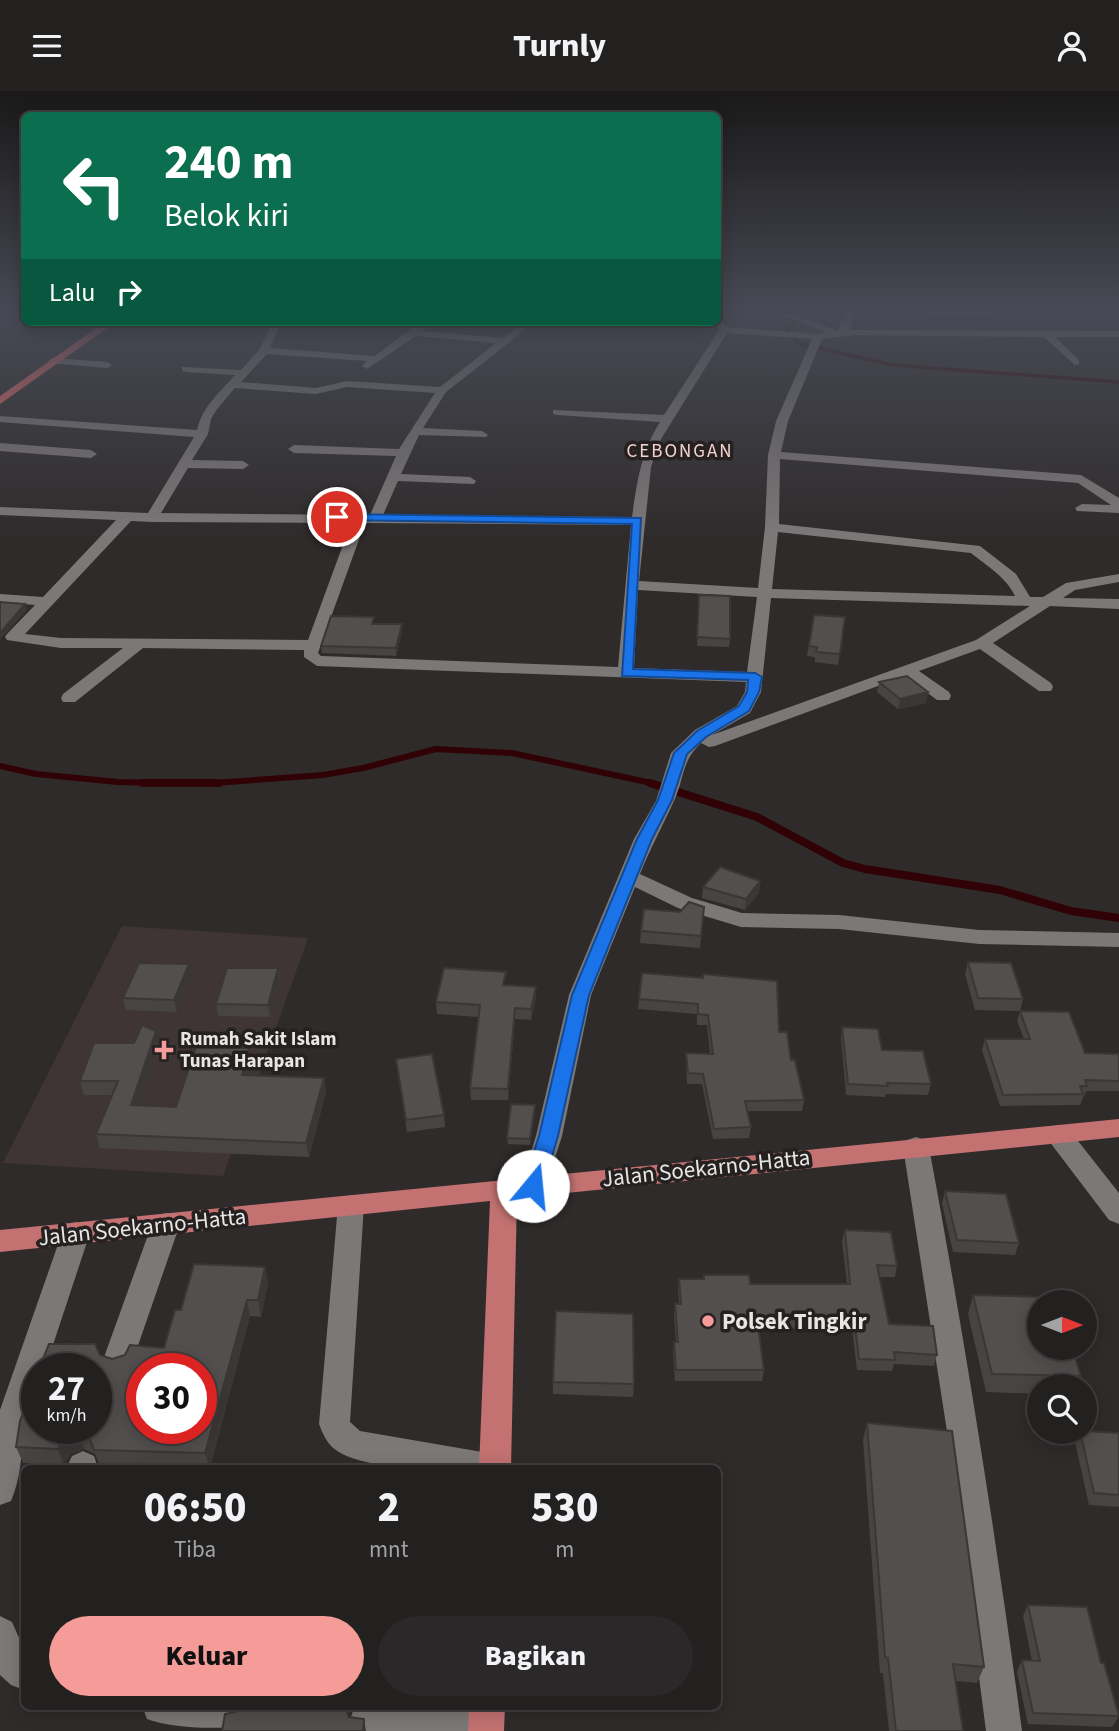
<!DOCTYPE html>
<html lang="id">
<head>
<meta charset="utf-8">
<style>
  :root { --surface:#232020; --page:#2b2829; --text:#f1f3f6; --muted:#a3a3a5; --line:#403e3e; --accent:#f59b98 }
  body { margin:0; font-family:"Source Sans 3",sans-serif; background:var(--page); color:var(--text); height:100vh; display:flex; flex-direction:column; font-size:26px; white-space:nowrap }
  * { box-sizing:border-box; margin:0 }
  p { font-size:23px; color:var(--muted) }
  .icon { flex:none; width:38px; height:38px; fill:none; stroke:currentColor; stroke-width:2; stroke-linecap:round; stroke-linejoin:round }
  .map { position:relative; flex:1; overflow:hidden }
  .sheet { position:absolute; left:21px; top:1374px; width:700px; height:245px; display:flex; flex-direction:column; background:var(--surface); border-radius:10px; box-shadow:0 4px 18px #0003,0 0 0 2px var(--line) }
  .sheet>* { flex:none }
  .top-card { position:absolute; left:21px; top:21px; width:700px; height:214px; border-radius:10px; box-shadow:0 4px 18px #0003,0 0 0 2px var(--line); background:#0b6e4f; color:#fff; overflow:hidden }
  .needle { width:46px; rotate:90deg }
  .fabs { position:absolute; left:1027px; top:1199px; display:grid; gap:14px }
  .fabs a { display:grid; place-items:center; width:70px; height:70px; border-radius:50%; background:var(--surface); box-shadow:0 4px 18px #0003,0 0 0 2px var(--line); font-size:35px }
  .speed { position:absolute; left:21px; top:1262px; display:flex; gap:14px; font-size:35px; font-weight:700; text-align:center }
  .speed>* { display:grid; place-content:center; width:91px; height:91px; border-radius:50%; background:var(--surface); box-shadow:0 4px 18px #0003,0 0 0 2px var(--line); line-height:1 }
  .speed small { font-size:18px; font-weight:400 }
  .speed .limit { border:10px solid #d22; background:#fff; color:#111 }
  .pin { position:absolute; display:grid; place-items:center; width:60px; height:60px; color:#fff; margin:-30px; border:4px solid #fff; border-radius:50%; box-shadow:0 2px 7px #0007 }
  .me { position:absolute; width:77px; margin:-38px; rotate:17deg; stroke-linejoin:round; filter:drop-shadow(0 0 5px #0008) }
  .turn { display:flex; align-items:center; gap:24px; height:147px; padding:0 28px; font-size:32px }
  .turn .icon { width:91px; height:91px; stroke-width:2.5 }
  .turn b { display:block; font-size:49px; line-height:60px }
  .then { display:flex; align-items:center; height:66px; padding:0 28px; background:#0003; gap:14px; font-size:26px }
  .eta { display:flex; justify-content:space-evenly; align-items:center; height:119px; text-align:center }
  .eta b { font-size:42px; font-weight:800; line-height:49px }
  .primary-button { display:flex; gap:14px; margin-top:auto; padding:14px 28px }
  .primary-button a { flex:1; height:80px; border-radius:42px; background:var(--accent); color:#111; font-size:28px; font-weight:800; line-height:80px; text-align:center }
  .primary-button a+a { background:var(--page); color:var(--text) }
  header { display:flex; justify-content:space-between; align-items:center; height:91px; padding:0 28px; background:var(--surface); font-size:32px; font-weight:800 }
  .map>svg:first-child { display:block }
  .built { fill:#3f3534 }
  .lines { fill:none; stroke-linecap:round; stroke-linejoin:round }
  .stream-far2 { stroke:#300205; stroke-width:3.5 }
  .stream-far1 { stroke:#300205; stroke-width:6 }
  .stream { stroke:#300205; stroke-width:8 }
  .minor { fill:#7d7878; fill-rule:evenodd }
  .major { fill:#c37171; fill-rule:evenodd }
  .highway { fill:#f26c6c; fill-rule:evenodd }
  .wall { fill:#484444 }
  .shaded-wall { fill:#3b3737 }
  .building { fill:#544f4f; stroke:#3b3737; stroke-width:2; fill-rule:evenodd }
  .route { fill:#1a73e8; stroke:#114b97; stroke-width:2 }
  .poi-dot { fill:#f59b98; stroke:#252121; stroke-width:2.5 }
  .labels { text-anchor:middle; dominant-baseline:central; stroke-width:7; stroke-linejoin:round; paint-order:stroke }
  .far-quarter-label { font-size:19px; letter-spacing:2px; fill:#f5d2cf; stroke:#252121 }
  .poi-label { font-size:19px; font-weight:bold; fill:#e8e5e5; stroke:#252121; text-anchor:start }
  .near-street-label { font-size:23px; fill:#e8e5e5; stroke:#252121 }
  .near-poi-label { font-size:23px; font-weight:bold; fill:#e8e5e5; stroke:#252121; text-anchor:start }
</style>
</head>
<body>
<header><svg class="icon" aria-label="menu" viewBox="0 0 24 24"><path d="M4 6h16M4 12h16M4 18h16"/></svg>Turnly<svg class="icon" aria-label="person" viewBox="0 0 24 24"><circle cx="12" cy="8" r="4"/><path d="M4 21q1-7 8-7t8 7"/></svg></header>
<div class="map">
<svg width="1119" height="1640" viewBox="0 0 1119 1640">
  <rect width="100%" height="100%" fill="#2f2b2b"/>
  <path class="built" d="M122,835L308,847L223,1085L3,1072Z"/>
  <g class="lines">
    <path class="stream-far2" d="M788,218L804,224L787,237L798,252L892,274L1119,291"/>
    <path class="stream-far1" d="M0,675L36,683L118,691L200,693L323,684L363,677L436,658L512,662L656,693"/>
    <path class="stream" d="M143,692H219
      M650,692L757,726L843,772L865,778L1000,799L1071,820L1119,827"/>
    <path class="minor" d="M846,218H856L850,239L1119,240V246H1055L1079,269V273L1075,274L1044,246L853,244L822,248L788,330L781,361L1081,384L1119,407V422L1077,420L1075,417L1082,413L1111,414L1078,392L780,368L779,433L980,455L1016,483L1030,506H1043L1066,492L1119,483V491L1075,499L1063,507L1119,508V518L1050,515L993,552L1051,592L1053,596L1051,600H1039L980,558L919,580L949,601L951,605L949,609H937L905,585L715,655L709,656L701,652C680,672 685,688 673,712C662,736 650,758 640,783L692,807L742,822L839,824L979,839L1119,842V856L979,853L839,838L741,836L678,817L635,796L591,904L562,1045L546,1095L542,1102L533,1105L524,1102L520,1095L536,1045L569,904L634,748L656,710L671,662L695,639L737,615L745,601L746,591L317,575L304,566V559L143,557L75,611H63L61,607L63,603L123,557H61L7,549L5,546L7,543L35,514L0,511V503L43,506L116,429L0,424V416L148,422L194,346L0,331V325L197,339C202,316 220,301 235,284L186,281L182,280V276L241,279L259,259L272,232L280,234L270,257L375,265L420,231H430L422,240L503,247L524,231H535L446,301L423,337L482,340L488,344L486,346L419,344L401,383L470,386L476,390L474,393L398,390L383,424L632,426C637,391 641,361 660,331L557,324L553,323V319L664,324L719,239L712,231L720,229L727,236L818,243L827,242L782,224L790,222L838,240ZM727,242L812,248L776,330L768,364L765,436L758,497L639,490L651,376L661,348ZM416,245L496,252L440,296L347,290L316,297L241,291L267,263L367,270L362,275L367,278ZM347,296L435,302L399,358L294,354L288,358L294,362L396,365L370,424L161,422L188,377L243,378L249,374L243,370L192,369L208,343L211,328L217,318L235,297L316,303ZM131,430L152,431L351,432L308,549L61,547L25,543ZM365,432L631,434L618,576L321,565L318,562ZM778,441L971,462C987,475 1006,486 1015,505L772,498ZM638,499L757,506L747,581L634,577ZM771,507L1030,515L976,549L712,644L750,622L761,601Z
      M923,218L983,222L985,218H995L992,226L929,225Z
      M53,267L107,271L112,274L107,277L49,272L48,270Z
      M0,352L91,359L97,363L91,367L0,360Z
      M1058,1034L1067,1036L1119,1102V1133L1109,1129L1049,1050L1045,1043L1049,1036Z
      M916,1046L925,1049L929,1056C965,1250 996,1445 1022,1640H986L948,1347L903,1056L907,1049Z
      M351,1104L360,1107L364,1114L350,1331L360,1340L488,1362L499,1366L504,1377C463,1377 363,1384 332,1356C326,1350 322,1341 319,1333L338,1114L342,1107Z
      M166,1122L176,1125L180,1133L133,1269L129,1278L118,1282L107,1278L103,1269L152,1133L156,1125Z
      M76,1131L86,1134L90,1142L45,1278H37C37,1305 30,1314 25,1338C21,1362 21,1388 11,1410L0,1414V1319L62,1142L66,1134Z
      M83,1360L94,1365L98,1377H66L72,1365Z
      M0,1525L12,1531L24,1558V1599L11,1594L0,1584Z
      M142,1615H249L251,1620L246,1633C223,1640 170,1637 147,1628Z
      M355,1615H490L499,1619L504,1632L501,1640H355L350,1628Z"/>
    <path class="major" d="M1119,1028V1046L517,1107L511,1377H479L490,1110L0,1161V1139Z
      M469,1615H505L504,1640H468Z"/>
    <path class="highway" d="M105,231H116L0,313V305Z"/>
  </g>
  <path class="wall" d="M857,218H913L911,228L860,225L861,221L858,220Z
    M699,504L730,548L729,556L697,555Z
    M814,524L845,526L838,574L815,571V566L807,565Z
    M375,533L402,541L396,565L322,562L321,555Z
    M879,591L928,601L926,612L898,618L877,601Z
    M760,790L759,802L745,819L702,807L703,796Z
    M704,816L700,857L640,852L641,840L680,821Z
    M968,871L1023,908L1020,920L975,919L965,883Z
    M278,877L280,889L270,926L218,925L216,913Z
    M642,882L779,941L791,969L804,1009L802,1020H747L751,1036L749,1047L713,1048L702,993H687L686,973V962L710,963L707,934H697V923L638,918Z
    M191,885L177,921L126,919L123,907Z
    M506,894L536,896V907L531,929L515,928L508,1009H471L470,997L478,926L437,923L436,911Z
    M1020,920L1085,962L1119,963V1000H1086L1080,1014L1000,1015L982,959L985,948H1024L1017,930Z
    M842,936L882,959L931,993L928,1004L886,1003L885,1006L846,1004L841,947Z
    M160,954L140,1014L176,1016L252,971L248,984L324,987L326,1001L309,1066L100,1057L96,1043L112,1004H84L80,990Z
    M396,968L444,1024L445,1036L407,1041Z
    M535,1020L530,1054L508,1053L507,1047Z
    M945,1100L1019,1152L1015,1164L953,1161L942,1112Z
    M845,1139L897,1175L895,1186H879L889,1233L937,1264L934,1275L894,1273L892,1280L857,1279L852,1237L759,1238L764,1279L762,1290H675L673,1262L674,1251H676L674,1225L675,1213H679L678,1199L679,1188H703L704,1184L750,1193H847L842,1150Z
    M265,1176L268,1192L261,1226L250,1225L210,1377L100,1375L95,1363L84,1358L71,1363L64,1374L23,1372L16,1356L100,1264L112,1268L164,1257L181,1219Z
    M973,1204L1040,1211L1081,1285L1077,1295H1040V1303L986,1301L968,1223Z
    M553,1291L634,1293L633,1306L553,1303Z
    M867,1332L984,1576L977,1592L956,1590L963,1640H889L883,1582H880L863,1349Z
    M1080,1340L1119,1342V1416L1089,1414L1075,1351Z
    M1028,1514L1101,1572L1119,1625L1112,1636L1028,1633L1017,1581L1022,1569L1032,1570L1023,1525Z"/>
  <path class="shaded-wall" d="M25,513L27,519L0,549V542Z
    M402,533V541L396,565V557Z
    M928,601L926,612L898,618L900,608Z
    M760,790L759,802L745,819L746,808Z
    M189,873L191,885L177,921L174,909Z
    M278,877L280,889L270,926L268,914Z
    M536,896V907L531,929V918Z
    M515,917V928L508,1009V998Z
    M156,940L160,954L135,1028L131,1014Z
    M249,957L252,971L244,998L242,984Z
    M324,987L326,1001L309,1066L306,1052Z
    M265,1176L268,1192L261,1226L258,1209Z
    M247,1209L250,1225L210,1377L205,1362Z
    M78,1341L84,1358L71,1363L64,1374L58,1358L64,1346Z
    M345,1615H353L348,1627Z
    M364,1628L366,1640H363Z"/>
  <path class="building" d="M863,218H913L912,221Z
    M699,504L730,505V548L697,546Z
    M0,511L25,513L0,542Z
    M814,524L845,526L840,563L816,561L817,556L809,555Z
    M331,525L374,526L372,533H402L396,557L321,555Z
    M907,585L928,601L900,608L879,591Z
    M720,776L760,790L746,808L703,796Z
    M689,811L704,816L701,845L641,840L644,818L680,821Z
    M968,871L1011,872L1023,908L978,907Z
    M139,872L189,873L174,909L123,907Z
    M227,877H278L268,914L216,913Z
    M444,877L506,881L503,894L536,896L531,918L515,917L508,998L470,997L480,914L436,911Z
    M642,882L703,887V883L777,890L779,941H787L791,969H795L804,1009L745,1010L751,1036L714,1038L703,983L688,982L686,962L713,963L708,924L698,923V913L639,908Z
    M1020,920L1069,921L1085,962L1119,963V990L1085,989L1087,995H1080L1083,1003L1003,1004L985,948H1030Z
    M142,934L156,940L131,1014L176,1016L196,956L249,957L242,984L324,987L306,1052L96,1043L118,990H80L94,952H134Z
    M842,936L878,938L882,959L923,960L931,993L887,992L888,995L848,993Z
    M432,963L444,1024L406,1029L396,968Z
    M511,1013L535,1014L530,1048L507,1047Z
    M945,1100L1006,1103L1019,1152L957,1149Z
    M845,1139L891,1141L897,1175L877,1174L889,1233L933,1235L937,1264L894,1261L895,1269L859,1268L854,1226L757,1227L764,1279H676L674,1251H678L675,1213H681L679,1188H704V1184H749L750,1193H850Z
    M194,1173L265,1176L258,1209H247L205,1362L94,1359L89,1346L78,1341L64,1346L58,1358L16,1356L20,1330L37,1285V1337H96V1278H39L49,1253H95L100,1264L112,1268L125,1264L130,1254L164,1257L175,1219H181ZM142,1278H201V1337H142Z
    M973,1204L1047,1206L1048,1211H1040V1256H1072L1081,1285L992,1283Z
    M556,1220L633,1223L634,1293L553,1291Z
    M867,1332L952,1340L984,1576L953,1573L963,1640H896L888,1567L885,1566Z
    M1080,1340H1085L1119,1342V1404L1094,1402Z
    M1028,1514L1087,1516L1101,1572H1104L1119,1625L1033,1622L1022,1569L1040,1570Z
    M245,1615H345L349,1626L364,1628L363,1640H222L225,1623L243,1619Z"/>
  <linearGradient id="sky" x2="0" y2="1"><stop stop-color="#1a1818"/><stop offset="0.49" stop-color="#474a55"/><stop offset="1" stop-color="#474a55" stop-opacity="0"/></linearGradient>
  <rect width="1119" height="448" fill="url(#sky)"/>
  <path class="route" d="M337,423L641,427L633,578L755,582L762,586L759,601L749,620L706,646L687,663L672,709L652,748L589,904L558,1045L543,1095L540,1101L533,1103L526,1101L523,1095L539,1045L572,904L637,748L658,709L674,662L697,640L739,615L747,601L748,589L622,585L632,433L333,429L332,426Z"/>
  <g class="poi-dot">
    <path d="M160.5 948.5h7v7h7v7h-7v7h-7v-7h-7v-7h7z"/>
    <circle cx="708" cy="1230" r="7"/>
  </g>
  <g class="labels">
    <g class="far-quarter-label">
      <text x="680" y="360">CEBONGAN</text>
    </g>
    <g class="poi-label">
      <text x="180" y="948">Rumah Sakit Islam<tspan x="180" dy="22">Tunas Harapan</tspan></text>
    </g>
    <g class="near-street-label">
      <text transform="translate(706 1077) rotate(-6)">Jalan Soekarno-Hatta</text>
      <text transform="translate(142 1136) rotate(-6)">Jalan Soekarno-Hatta</text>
    </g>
    <g class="near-poi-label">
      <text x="722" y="1230">Polsek Tingkir</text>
    </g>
  </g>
</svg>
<div class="fabs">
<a><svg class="needle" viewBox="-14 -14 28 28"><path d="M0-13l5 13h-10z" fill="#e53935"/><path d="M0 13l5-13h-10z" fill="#a3a3a5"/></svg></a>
<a><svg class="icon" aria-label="search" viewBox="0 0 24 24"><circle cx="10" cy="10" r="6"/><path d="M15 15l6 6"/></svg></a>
</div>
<div class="speed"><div>27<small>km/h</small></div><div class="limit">30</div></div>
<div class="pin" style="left:337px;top:426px;background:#d93025"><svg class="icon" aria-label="arrive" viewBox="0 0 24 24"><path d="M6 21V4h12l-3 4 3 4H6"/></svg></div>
<svg class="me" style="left:533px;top:1095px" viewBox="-20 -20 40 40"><circle r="19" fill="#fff"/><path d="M0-13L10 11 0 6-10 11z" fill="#1a73e8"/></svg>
<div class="top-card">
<div class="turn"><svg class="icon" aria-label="left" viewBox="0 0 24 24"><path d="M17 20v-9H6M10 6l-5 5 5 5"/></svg><div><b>240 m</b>Belok kiri</div></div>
<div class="then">Lalu<svg class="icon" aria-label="right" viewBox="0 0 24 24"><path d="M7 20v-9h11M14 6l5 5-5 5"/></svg></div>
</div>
<section class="sheet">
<div class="eta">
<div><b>06:50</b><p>Tiba</p></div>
<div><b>2</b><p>mnt</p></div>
<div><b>530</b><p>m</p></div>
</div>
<div class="primary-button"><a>Keluar</a><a>Bagikan</a></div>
</section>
</div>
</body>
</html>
